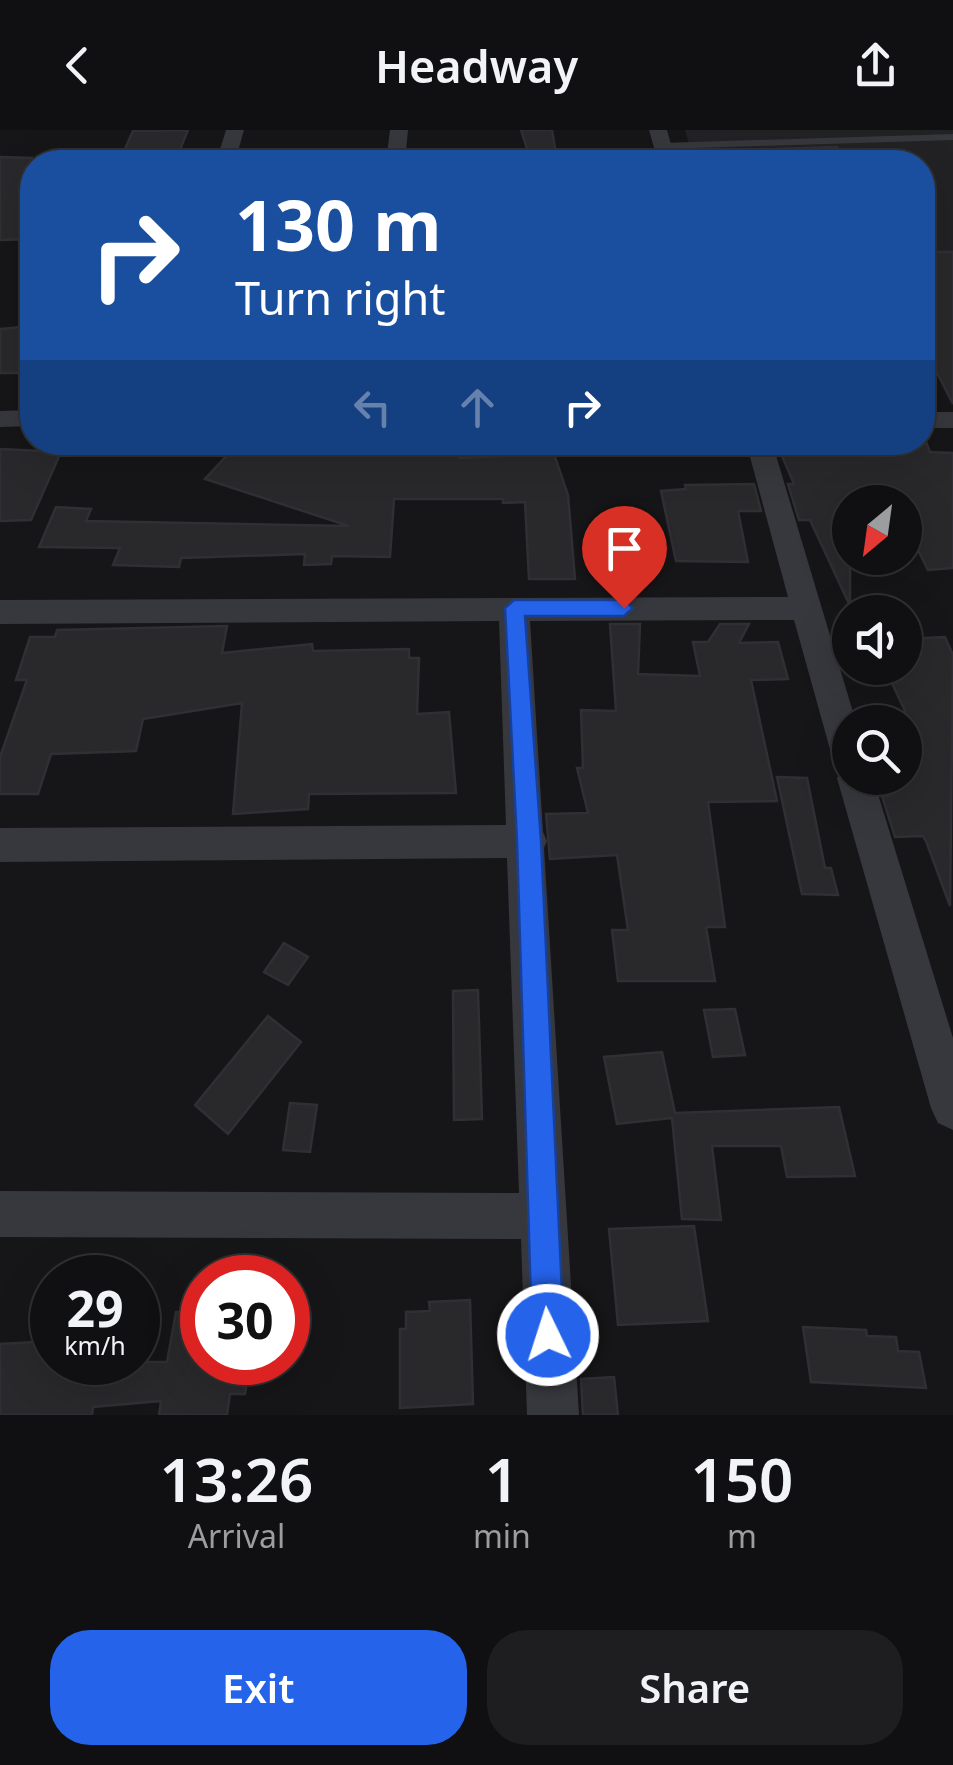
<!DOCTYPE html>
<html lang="en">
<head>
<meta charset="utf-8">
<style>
  :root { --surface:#101012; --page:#1e1e20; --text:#f1f3f6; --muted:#9c9d9f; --line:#303032; --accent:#2563eb }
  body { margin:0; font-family:"Noto Sans",sans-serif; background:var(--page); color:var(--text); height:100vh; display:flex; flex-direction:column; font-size:38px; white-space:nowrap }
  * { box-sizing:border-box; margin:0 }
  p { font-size:32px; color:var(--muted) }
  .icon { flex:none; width:55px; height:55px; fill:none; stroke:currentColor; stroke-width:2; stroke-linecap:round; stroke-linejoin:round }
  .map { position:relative; height:1285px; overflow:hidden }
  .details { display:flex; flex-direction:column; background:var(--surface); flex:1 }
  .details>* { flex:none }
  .guide { position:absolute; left:20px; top:20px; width:915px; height:305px; border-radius:40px; box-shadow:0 10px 40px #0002,0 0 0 2px var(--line); background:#1a4fa0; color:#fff; overflow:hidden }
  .needle { width:65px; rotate:209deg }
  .tools { position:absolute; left:832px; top:355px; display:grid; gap:20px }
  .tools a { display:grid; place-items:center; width:90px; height:90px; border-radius:50%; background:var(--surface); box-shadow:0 10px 40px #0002,0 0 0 2px var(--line); font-size:50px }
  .speed { position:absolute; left:30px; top:1125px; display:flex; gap:20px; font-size:50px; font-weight:700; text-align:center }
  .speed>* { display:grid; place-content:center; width:130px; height:130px; border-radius:50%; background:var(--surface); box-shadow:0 10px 40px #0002,0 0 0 2px var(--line); line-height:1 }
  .speed small { font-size:25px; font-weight:400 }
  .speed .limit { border:15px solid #d22; background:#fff; color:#111 }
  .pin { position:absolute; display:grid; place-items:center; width:85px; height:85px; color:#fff; margin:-102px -42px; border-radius:50% 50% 50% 0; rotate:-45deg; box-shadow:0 0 10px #0007 }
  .pin .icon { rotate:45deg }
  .me { position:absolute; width:110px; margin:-55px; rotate:356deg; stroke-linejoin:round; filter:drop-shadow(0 0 8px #0008) }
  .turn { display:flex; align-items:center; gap:35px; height:210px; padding:0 50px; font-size:45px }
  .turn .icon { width:130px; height:130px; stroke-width:2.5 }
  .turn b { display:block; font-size:70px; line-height:85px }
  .lanes { display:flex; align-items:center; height:95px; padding:0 50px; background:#0003; justify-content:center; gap:50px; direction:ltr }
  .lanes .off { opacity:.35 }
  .eta { display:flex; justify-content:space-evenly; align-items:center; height:170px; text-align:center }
  .eta b { font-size:60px; font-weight:600; line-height:70px }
  .action { display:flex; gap:20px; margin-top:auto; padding:20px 50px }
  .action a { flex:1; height:115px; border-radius:40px; background:var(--accent); color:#fff; font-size:40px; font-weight:600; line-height:115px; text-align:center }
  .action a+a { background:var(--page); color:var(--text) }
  header { display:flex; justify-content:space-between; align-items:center; height:130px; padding:0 50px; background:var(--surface); font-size:45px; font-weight:600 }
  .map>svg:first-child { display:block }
  .built { fill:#222225 }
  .building { fill:#29292c; stroke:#303034; stroke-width:2.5 }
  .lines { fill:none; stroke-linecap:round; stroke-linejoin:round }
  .service { fill:#37383d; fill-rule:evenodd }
  .minor { fill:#37383d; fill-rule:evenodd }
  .route { fill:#2563eb; stroke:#184099; stroke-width:2.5 }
</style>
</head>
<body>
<header><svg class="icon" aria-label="back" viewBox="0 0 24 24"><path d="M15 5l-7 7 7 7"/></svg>Headway<svg class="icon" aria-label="share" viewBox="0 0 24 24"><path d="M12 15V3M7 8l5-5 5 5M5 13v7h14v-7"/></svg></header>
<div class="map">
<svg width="953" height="1285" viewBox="0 0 953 1285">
  <rect width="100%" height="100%" fill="#161618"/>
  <path class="built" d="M685,0H953V169L923,170L922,32H694Z"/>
  <path class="building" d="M188,0L175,32H119L133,1Z
    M521,0H552L557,30L531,31Z
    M837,17L846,32H783L776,19Z
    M0,27L32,28V109L0,110Z
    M922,122H953V274L930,229H922Z
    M32,196V243H0V199Z
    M381,312H455L459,328L554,324L568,365L575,449H529L525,372L503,373V369H394L390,427L332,426L331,434L304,435L305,424L181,428L179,437L113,435L120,418L39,417L56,377L91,379L86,391L349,396L205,349L230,322L239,325L246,316L262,321L380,317Z
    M776,312H926L930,322L953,323V438L928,440L905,394V372H850V476L810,390H799L788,354H794Z
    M0,319L61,322L31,390L0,391Z
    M754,354L761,381H738L748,432L676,431L661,361L686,359L685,355Z
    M610,494H640L638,544L700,546L693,512H708L720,494H749L739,513L778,512L788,549L751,550L777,671L708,672L725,797H706L715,851H618L612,800H628L617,725L550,729L546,684L588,683L577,638H583L581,580L616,581Z
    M227,496L222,523L312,514L313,521L409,519V528H419L417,584L449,582L456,663L309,664L308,679L233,684L242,573L143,589L136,621L51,624L38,664H0V627L27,550H16L30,507H55L57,500Z
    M945,507L953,525L950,776L926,711L923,706L895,707L882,666H888L885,651L905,650V581L885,538H905V509Z
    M777,647L807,648L825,738H831L838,765L802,764Z
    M284,813L308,827L288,855L264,842Z
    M478,860L482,989L454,990L453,861Z
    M735,879L745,925L713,927L704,880Z
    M268,886L301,912L228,1004L195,975Z
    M662,922L675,983L839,977L855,1046L787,1047L781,1016H712L721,1090L682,1089L672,988L617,994L604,927Z
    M290,973L317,975L310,1022L283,1020Z
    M694,1096L708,1191L618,1195L609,1099Z
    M470,1170L473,1274L400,1278V1199H406V1182L430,1181L429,1172Z
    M176,1182H202V1232H250L245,1264H230L227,1285H159L161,1271L93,1277L92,1285H0V1214L52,1211V1232H167Z
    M803,1197L866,1200L867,1206L896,1207L898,1221L919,1222L926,1258L811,1252Z
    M614,1247L618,1285H583L581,1249Z"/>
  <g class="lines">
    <path class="service" d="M953,4V10L662,19L657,16L662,13Z"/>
    <path class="minor" d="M226,0H244L235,32H216Z
      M390,0H408L405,32H386Z
      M649,0H667L676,32H658Z
      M32,280V296L0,297V281Z
      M922,282H953V298H922Z
      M746,312H772L856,592H850V648H873L953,908V1000L938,993L931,978L837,648L841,641L833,630L794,490L530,491L543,702L547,711L544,718L579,1285H527L521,1109L0,1107V1061L519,1063L507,728L0,732V698L506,695L499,491L0,494V470L788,467Z"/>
  </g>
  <path class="route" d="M514,470H624L633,478L624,486H525L541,711L564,1205L559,1217L548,1221L536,1217L532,1205L517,711L505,478Z"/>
</svg>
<div class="tools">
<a><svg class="needle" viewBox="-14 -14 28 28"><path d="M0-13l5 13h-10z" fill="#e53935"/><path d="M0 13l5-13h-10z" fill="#9c9d9f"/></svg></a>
<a><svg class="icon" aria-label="sound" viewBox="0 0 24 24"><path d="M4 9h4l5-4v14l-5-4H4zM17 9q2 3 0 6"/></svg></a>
<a><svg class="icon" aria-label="search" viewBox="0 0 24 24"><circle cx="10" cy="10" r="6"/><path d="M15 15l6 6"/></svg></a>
</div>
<div class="speed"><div>29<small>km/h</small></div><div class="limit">30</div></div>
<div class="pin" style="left:624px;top:478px;background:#d93025"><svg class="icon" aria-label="arrive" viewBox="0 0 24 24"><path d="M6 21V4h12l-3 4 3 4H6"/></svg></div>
<svg class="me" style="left:548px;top:1205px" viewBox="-20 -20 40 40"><circle r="17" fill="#2563eb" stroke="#fff" stroke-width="3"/><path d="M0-11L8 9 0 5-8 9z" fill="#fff"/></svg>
<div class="guide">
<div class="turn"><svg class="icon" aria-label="right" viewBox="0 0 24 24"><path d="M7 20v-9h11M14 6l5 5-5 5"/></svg><div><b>130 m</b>Turn right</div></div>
<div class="lanes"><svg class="icon off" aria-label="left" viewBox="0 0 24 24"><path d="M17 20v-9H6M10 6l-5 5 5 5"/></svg><svg class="icon off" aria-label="ahead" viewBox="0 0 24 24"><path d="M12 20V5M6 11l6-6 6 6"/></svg><svg class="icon" aria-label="right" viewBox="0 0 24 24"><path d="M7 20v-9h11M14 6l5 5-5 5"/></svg></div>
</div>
</div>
<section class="details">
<div class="eta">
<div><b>13:26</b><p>Arrival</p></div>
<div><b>1</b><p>min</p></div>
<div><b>150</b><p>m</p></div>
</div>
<div class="action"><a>Exit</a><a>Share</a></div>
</section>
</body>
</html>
